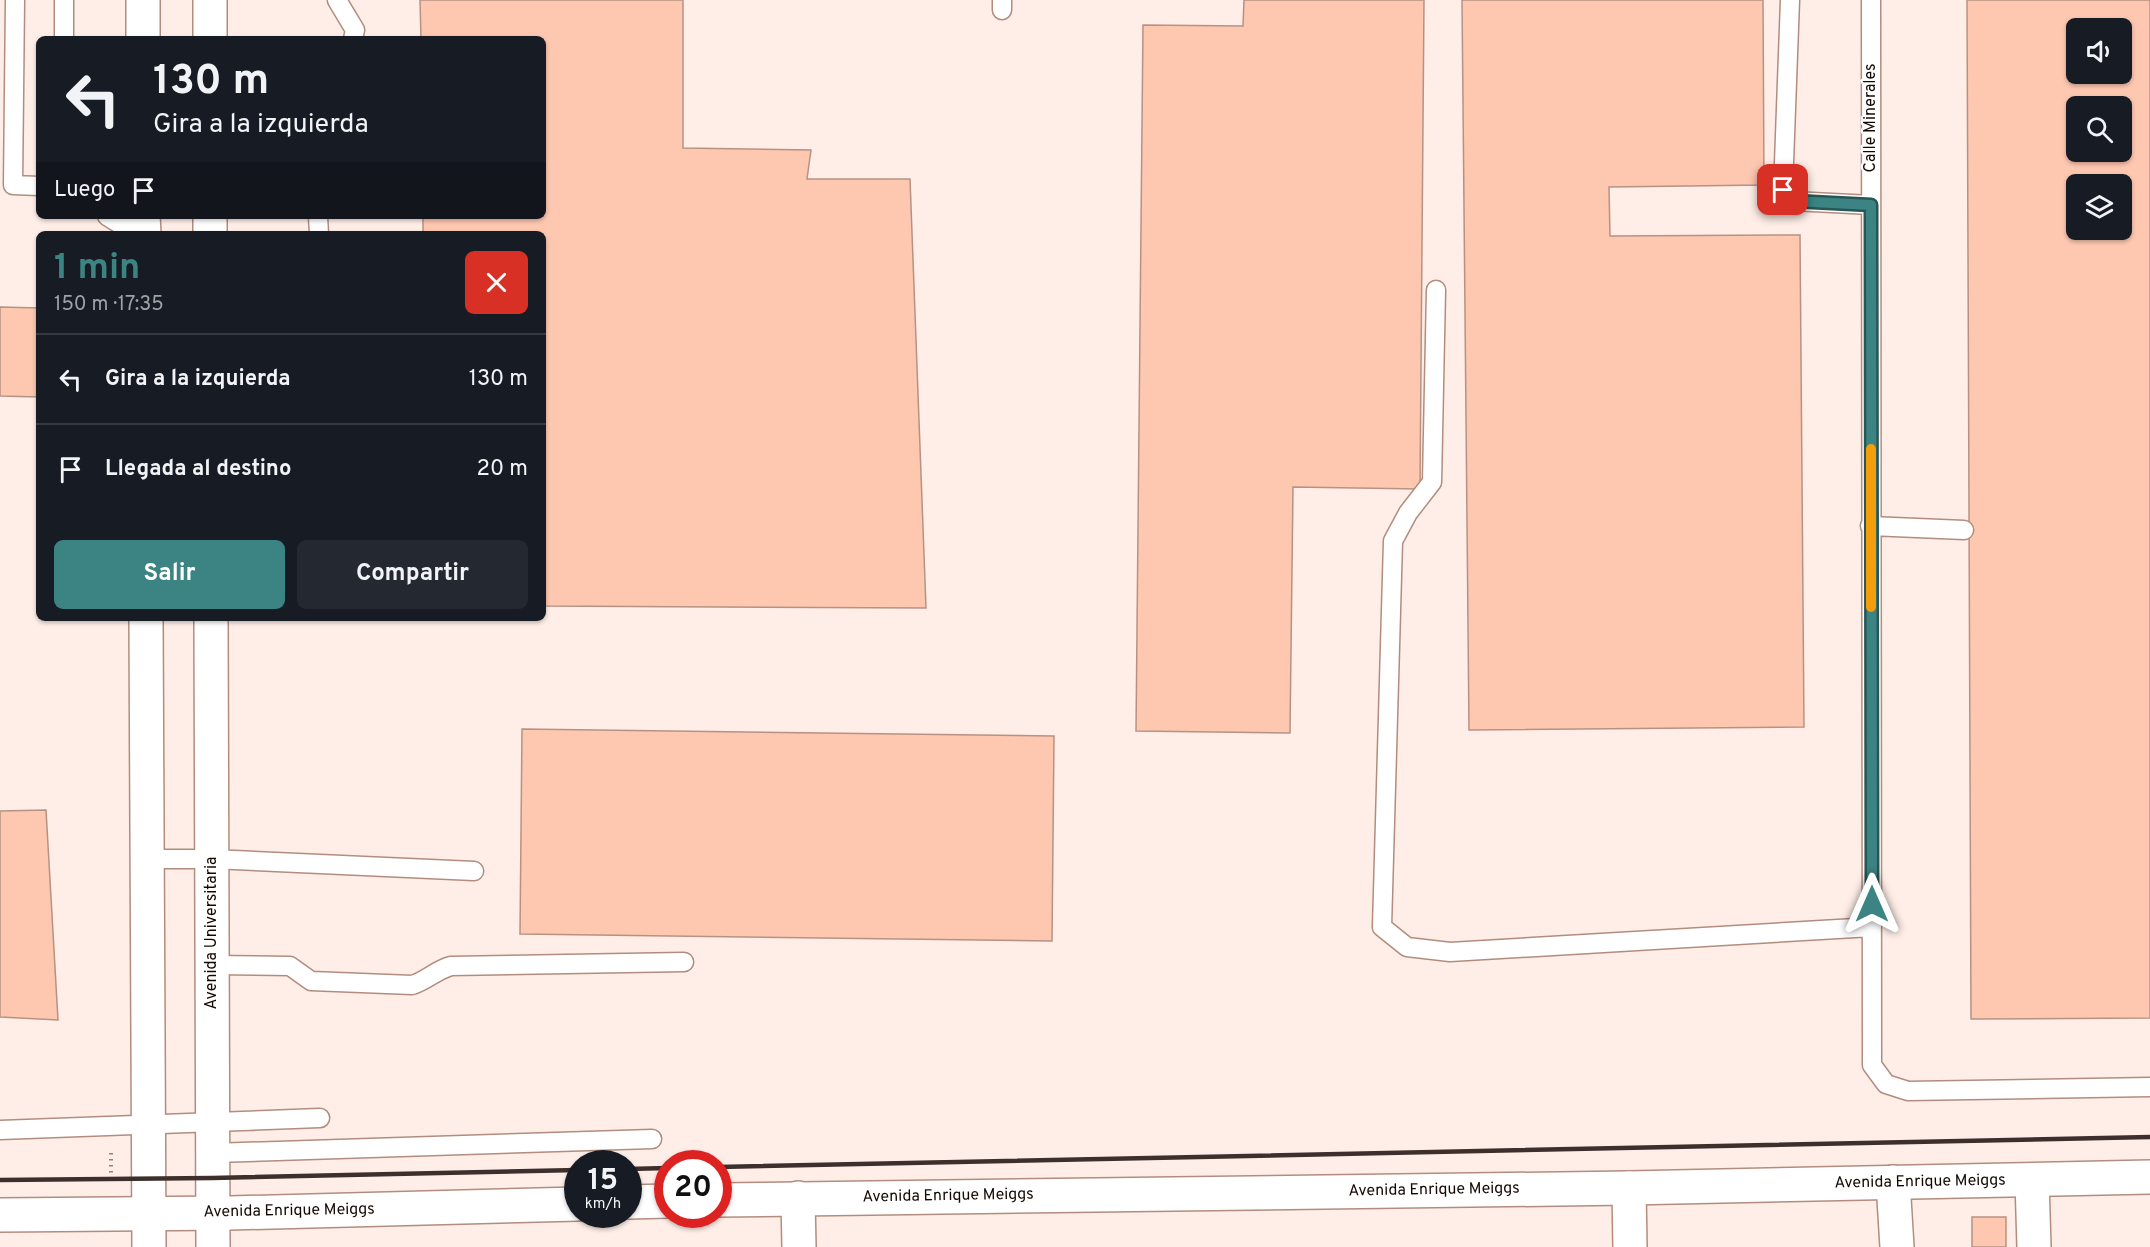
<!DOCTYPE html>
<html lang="es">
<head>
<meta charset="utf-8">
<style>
  :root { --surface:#171b24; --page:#242831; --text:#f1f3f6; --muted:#9ea1a6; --line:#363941; --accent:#3c8483 }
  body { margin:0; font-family:Overpass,sans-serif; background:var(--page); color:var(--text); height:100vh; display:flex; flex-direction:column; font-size:22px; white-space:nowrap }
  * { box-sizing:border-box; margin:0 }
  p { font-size:20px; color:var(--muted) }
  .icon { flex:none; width:33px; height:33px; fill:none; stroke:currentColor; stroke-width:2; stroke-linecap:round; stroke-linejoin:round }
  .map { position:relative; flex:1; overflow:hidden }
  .side { position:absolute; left:36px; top:231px; width:510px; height:390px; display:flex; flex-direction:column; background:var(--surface); border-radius:9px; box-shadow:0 2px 4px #0004 }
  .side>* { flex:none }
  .banner { position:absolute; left:36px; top:36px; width:510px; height:183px; border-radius:9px; box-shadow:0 2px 4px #0004; background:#171b24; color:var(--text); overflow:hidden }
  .buttons { position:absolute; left:2066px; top:18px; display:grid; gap:12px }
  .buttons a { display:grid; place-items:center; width:66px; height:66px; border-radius:9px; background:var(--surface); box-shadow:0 2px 4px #0004; font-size:30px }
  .speed { position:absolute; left:564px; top:1150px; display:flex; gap:12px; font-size:30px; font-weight:700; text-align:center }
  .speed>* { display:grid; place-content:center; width:78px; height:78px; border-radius:50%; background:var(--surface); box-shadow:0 2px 4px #0004; line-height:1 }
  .speed small { font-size:15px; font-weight:400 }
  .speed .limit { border:9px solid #d22; background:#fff; color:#111 }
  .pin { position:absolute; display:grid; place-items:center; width:51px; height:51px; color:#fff; margin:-26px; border-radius:12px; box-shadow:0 3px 9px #0006 }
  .me { position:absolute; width:66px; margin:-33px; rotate:0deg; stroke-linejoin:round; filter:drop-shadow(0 0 4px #0008) }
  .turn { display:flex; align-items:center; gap:21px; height:126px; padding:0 18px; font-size:27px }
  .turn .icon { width:78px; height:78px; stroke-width:2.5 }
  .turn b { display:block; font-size:42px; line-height:51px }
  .then { display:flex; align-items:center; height:57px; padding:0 18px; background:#0003; gap:12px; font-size:22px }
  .round { display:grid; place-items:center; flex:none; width:63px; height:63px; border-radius:9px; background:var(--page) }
  .summary { display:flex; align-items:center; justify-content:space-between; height:102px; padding:0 18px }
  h1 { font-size:36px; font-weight:700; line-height:45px; color:var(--accent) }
  .button { display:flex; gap:12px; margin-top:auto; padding:12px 18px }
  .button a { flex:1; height:69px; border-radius:9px; background:var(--accent); color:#fff; font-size:24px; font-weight:700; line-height:69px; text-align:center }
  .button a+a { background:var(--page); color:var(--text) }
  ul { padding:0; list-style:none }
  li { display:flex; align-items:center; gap:18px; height:90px; padding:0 18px; border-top:2px solid var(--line) }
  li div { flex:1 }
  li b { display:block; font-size:22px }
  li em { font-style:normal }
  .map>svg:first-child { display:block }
  .building { fill:#fec7b0; stroke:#b79283; stroke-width:1.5; fill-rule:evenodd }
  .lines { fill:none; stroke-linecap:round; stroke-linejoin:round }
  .lane-casing { stroke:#b28d7e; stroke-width:21 }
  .street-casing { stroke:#b28d7e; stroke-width:36 }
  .secondary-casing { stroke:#b28d7e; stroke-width:36 }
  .primary-casing { stroke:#b28d7e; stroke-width:36 }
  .path { stroke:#91827d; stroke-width:4; stroke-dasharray:1.5 4.5; stroke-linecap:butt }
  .lane { stroke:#fff; stroke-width:18 }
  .street { stroke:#fff; stroke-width:33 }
  .secondary { stroke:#fff; stroke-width:33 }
  .primary { stroke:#fff; stroke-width:33 }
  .rail { stroke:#3d302c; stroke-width:4.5 }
  .route-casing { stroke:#275655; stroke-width:15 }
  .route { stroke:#3c8483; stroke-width:10 }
  .slow { stroke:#f59e0b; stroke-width:10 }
  .labels { text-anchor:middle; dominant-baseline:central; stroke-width:4.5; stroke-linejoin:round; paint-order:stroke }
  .street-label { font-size:16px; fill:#140804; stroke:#fff }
</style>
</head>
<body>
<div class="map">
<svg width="2150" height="1247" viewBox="0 0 2150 1247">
  <rect width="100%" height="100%" fill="#feeee7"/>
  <path class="building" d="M420,0H683V148L811,150L807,179H910L926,608L543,606V234H423V216H543V39H421Z
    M1244,0H1424L1420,489L1293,487L1290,733L1136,731L1143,25L1243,26Z
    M1462,0H1763L1764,185L1609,187L1610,236L1800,235L1804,727L1469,730Z
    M1967,0H2150V1018L1971,1019ZM2076,28H2121V74H2076ZM2076,106H2121V152H2076ZM2076,184H2121V230H2076Z
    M0,307L39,308V397L0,396Z
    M522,729L1054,736L1052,941L520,934Z
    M46,810L58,1020L0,1017V811Z
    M1972,1217H2006V1247H1972Z"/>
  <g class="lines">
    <g class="lane-casing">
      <path id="lane" d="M15,0L13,185L39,186
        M337,0L355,30L353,39
        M1002,0V10
        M1790,0L1783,190L1787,197L1793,201L1871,205
        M1871,0L1872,1065L1886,1084L1908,1091L2150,1087
        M64,39V0
        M107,216L136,234
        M318,216L319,234
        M1436,290L1432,482L1408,513L1393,541L1382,927L1407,947L1450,952L1872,927
        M1870,526L1964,530
        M147,859H212L474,871
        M212,965L290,966L311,981L412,985C426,981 436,970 451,966L684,962
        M0,1130L320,1118
        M213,1153L652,1139"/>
    </g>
    <g class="street-casing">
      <path id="street" d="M2032,1180L2034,1247
        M1893,1182L1897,1247
        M1629,1188L1630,1247
        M798,1198L799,1247"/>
    </g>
    <g class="secondary-casing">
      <path id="secondary" d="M718,1200L1629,1188L2150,1177
        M628,1202L668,1201
        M0,1215L230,1213L578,1204"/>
    </g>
    <g class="primary-casing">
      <path id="primary" d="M143,0V39
        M210,0V39
        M143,216L144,234
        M210,216V234
        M146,618L149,1247
        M211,618L213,1247"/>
    </g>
    <path class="path" d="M111,1153V1181"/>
    <use href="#lane" class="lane"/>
    <use href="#street" class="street"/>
    <use href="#secondary" class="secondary"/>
    <use href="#primary" class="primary"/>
    <path class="rail" d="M718,1167L2150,1137
      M628,1169L668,1168
      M0,1180L212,1178L578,1170"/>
  </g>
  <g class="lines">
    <g class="route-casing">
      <path id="route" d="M1783,190L1787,197L1793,201L1871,205L1872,904"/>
    </g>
    <use href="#route" class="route"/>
    <path class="slow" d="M1871,449V607"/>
  </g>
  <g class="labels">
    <g class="street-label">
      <text transform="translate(1871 118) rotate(-90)">Calle Minerales</text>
      <text transform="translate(212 933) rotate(-90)">Avenida Universitaria</text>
      <text transform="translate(1920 1182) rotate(-1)">Avenida Enrique Meiggs</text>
      <text transform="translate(1434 1190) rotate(-1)">Avenida Enrique Meiggs</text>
      <text transform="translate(948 1196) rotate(-1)">Avenida Enrique Meiggs</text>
      <text transform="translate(289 1211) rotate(-1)">Avenida Enrique Meiggs</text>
    </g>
  </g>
</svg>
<div class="buttons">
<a><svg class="icon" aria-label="sound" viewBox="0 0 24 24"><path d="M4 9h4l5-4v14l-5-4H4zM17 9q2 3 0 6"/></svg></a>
<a><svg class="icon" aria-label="search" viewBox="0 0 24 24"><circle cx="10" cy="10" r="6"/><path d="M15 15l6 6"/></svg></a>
<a><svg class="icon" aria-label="layers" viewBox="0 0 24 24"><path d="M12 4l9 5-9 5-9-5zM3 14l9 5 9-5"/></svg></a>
</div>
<div class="speed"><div>15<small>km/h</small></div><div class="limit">20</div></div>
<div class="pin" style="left:1783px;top:190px;background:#d93025"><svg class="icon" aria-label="arrive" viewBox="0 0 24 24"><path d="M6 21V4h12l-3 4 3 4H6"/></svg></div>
<svg class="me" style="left:1872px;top:904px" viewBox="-20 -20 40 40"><path d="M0-17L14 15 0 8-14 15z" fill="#3c8483" stroke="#fff" stroke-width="4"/></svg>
<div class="banner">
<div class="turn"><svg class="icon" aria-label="left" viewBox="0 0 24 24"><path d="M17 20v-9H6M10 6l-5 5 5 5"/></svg><div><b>130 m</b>Gira a la izquierda</div></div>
<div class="then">Luego<svg class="icon" aria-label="arrive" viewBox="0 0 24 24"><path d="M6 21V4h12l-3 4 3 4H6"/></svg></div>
</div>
<section class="side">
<div class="summary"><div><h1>1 min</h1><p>150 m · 17:35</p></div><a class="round" style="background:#d93025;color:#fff"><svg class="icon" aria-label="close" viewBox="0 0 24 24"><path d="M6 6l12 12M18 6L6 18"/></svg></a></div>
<ul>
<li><svg class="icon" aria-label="left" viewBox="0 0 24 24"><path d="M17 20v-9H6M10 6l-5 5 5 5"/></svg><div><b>Gira a la izquierda</b></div><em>130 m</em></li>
<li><svg class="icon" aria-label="arrive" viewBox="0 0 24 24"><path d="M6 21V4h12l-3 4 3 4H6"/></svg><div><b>Llegada al destino</b></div><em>20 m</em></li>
</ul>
<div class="button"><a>Salir</a><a>Compartir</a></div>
</section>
</div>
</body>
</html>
